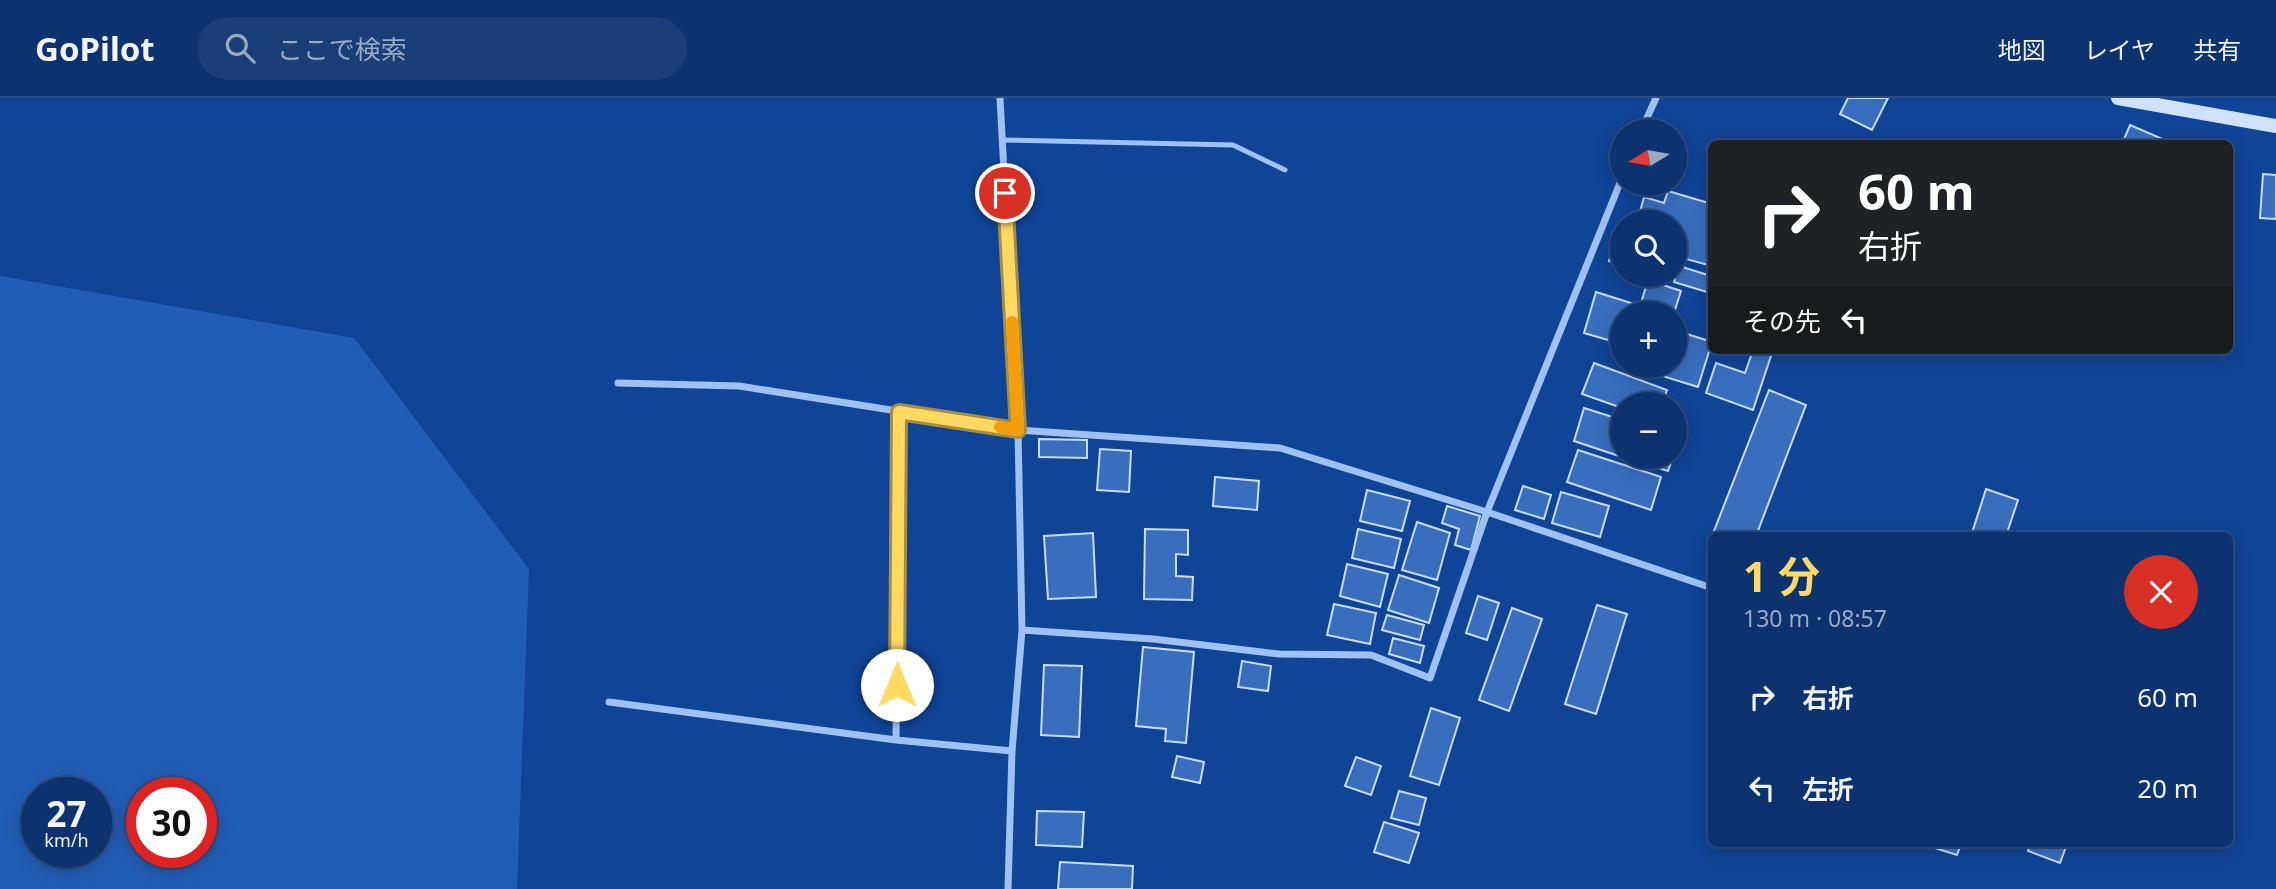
<!DOCTYPE html>
<html lang="ja">
<head>
<meta charset="utf-8">
<style>
  :root { --surface:#0c3370; --page:#1a3f78; --text:#f1f3f6; --muted:#9aaac3; --line:#2c4e83; --accent:#ffd962 }
  body { margin:0; font-family:"Noto Sans","Noto Sans JP",sans-serif; background:var(--page); color:var(--text); height:100vh; display:flex; flex-direction:column; font-size:26px; white-space:nowrap }
  * { box-sizing:border-box; margin:0 }
  p { font-size:23px; color:var(--muted) }
  .icon { flex:none; width:38px; height:38px; fill:none; stroke:currentColor; stroke-width:2; stroke-linecap:round; stroke-linejoin:round }
  .map { position:relative; flex:1; overflow:hidden }
  .drawer { position:absolute; left:1708px; top:434px; width:525px; height:315px; display:flex; flex-direction:column; background:var(--surface); border-radius:10px; box-shadow:0 4px 18px #0003,0 0 0 2px var(--line) }
  .drawer>* { flex:none }
  .hud { position:absolute; left:1708px; top:42px; width:525px; height:214px; border-radius:10px; box-shadow:0 4px 18px #0003,0 0 0 2px var(--line); background:#202124; color:#fff; overflow:hidden }
  .needle { width:46px; rotate:259deg }
  .tools { position:absolute; left:1610px; top:21px; display:grid; gap:14px }
  .tools a { display:grid; place-items:center; width:77px; height:77px; border-radius:50%; background:var(--surface); box-shadow:0 4px 18px #0003,0 0 0 2px var(--line); font-size:35px }
  .speed { position:absolute; left:21px; top:679px; display:flex; gap:14px; font-size:35px; font-weight:700; text-align:center }
  .speed>* { display:grid; place-content:center; width:91px; height:91px; border-radius:50%; background:var(--surface); box-shadow:0 4px 18px #0003,0 0 0 2px var(--line); line-height:1 }
  .speed small { font-size:18px; font-weight:400 }
  .speed .limit { border:10px solid #d22; background:#fff; color:#111 }
  .pin { position:absolute; display:grid; place-items:center; width:60px; height:60px; color:#fff; margin:-30px; border:4px solid #fff; border-radius:50%; box-shadow:0 2px 7px #0007 }
  .me { position:absolute; width:77px; margin:-38px; rotate:0deg; stroke-linejoin:round; filter:drop-shadow(0 0 5px #0008) }
  .turn { display:flex; align-items:center; gap:24px; height:147px; padding:0 35px; font-size:32px }
  .turn .icon { width:91px; height:91px; stroke-width:2.5 }
  .turn b { display:block; font-size:49px; line-height:60px }
  .then { display:flex; align-items:center; height:66px; padding:0 35px; background:#0003; gap:14px; font-size:26px }
  .round { display:grid; place-items:center; flex:none; width:74px; height:74px; border-radius:37px; background:var(--page) }
  .headline { display:flex; align-items:center; justify-content:space-between; height:119px; padding:0 35px }
  h1 { font-size:42px; font-weight:700; line-height:52px; color:var(--accent) }
  ul { padding:0; list-style:none }
  li { display:flex; align-items:center; gap:21px; height:91px; padding:0 35px }
  li div { flex:1 }
  li b { display:block; font-size:26px }
  li em { font-style:normal }
  header { display:flex; align-items:center; gap:42px; box-sizing:border-box; height:98px; padding:0 35px; background:var(--surface); border-bottom:2px solid var(--line) }
  header strong { font-size:33px }
  nav { display:flex; gap:38px; margin-inline-start:auto; font-size:24px }
  .search { width:490px; height:63px; background:var(--page); display:flex; align-items:center; gap:18px; box-sizing:border-box; padding:0 24px; border-radius:38px; color:var(--muted); font-size:26px }
  .map>svg:first-child { display:block }
  .green { fill:#225db5; fill-rule:evenodd }
  .building { fill:#396ebe; stroke:#c7ddfe; stroke-width:2 }
  .lines { fill:none; stroke-linecap:round; stroke-linejoin:round }
  .lane { stroke:#9fc1f4; stroke-width:5 }
  .street { stroke:#9fc1f4; stroke-width:7 }
  .secondary { stroke:#cfe1fd; stroke-width:14 }
  .route-casing { stroke:#a68d40; stroke-width:18 }
  .route { stroke:#ffd962; stroke-width:12 }
  .slow { stroke:#f59e0b; stroke-width:12 }
</style>
</head>
<body>
<header>
<strong>GoPilot</strong>
<div class="search"><svg class="icon" aria-label="search" viewBox="0 0 24 24"><circle cx="10" cy="10" r="6"/><path d="M15 15l6 6"/></svg>ここで検索</div>
<nav><a>地図</a><a>レイヤ</a><a>共有</a></nav>
</header>
<div class="map">
<svg width="2276" height="791" viewBox="0 0 2276 791">
  <rect width="100%" height="100%" fill="#104496"/>
  <path class="green" d="M0,178L354,240L529,471L517,791H0ZM37,695H96V754H37ZM142,695H201V754H142Z"/>
  <path class="building" d="M1848,0H1888L1872,32L1840,16Z
    M2130,27L2165,42L2164,46H2122Z
    M2263,76L2276,77V121L2260,120Z
    M1668,93L1712,106V168L1675,158V124H1648L1638,121L1644,99L1664,105Z
    M1616,139L1622,141V166L1609,163Z
    M1679,168L1711,178L1707,194L1674,184Z
    M1648,182L1681,193L1674,215H1638Z
    M1596,194L1634,206L1632,215H1622V246L1584,235Z
    M1687,236L1712,244L1698,289L1630,268H1675V243L1684,246Z
    M1753,252H1773L1753,312L1706,295L1716,265L1745,275Z
    M1594,265L1667,292L1662,306H1622V310L1582,296Z
    M1769,292L1806,307L1756,438H1726L1714,433Z
    M1584,310L1622,322V359L1574,343Z
    M1039,341L1087,342V360L1039,359Z
    M1100,351L1131,353L1129,394L1097,392Z
    M1578,352L1661,379L1651,412L1567,384Z
    M1623,359H1673L1668,373Z
    M1215,379L1259,383L1257,412L1213,408Z
    M1523,388L1551,397L1544,421L1515,412Z
    M1986,391L2018,402L2006,438H1971Z
    M1367,392L1410,403L1402,433L1360,423Z
    M1561,394L1609,408L1600,439L1552,425Z
    M1447,408L1480,418L1471,452L1455,447L1459,431L1442,425Z
    M1417,424L1450,435L1437,482L1402,472Z
    M1145,431L1188,432V457L1176,456V478L1193,479L1192,502L1144,501Z
    M1358,431L1401,441L1394,470L1352,460Z
    M1093,435L1096,499L1048,501L1044,438Z
    M1347,466L1388,476L1380,509L1340,498Z
    M1399,477L1439,490L1429,525L1388,512Z
    M1478,498L1499,505L1487,542L1466,535Z
    M1334,506L1376,515L1370,546L1327,537Z
    M1597,507L1627,516L1596,616L1565,606Z
    M1512,510L1542,521L1509,613L1479,602Z
    M1387,517L1424,527L1420,542L1382,532Z
    M1393,540L1424,548L1420,565L1389,556Z
    M1143,549L1194,554L1186,645L1165,643L1166,631L1136,628Z
    M1242,563L1271,568L1268,593L1238,589Z
    M1044,567L1082,568L1079,639L1041,637Z
    M1431,610L1460,620L1439,687L1410,678Z
    M1177,658L1204,664L1200,685L1172,679Z
    M1356,659L1381,668L1371,697L1345,688Z
    M1399,693L1426,700L1419,727L1391,720Z
    M1037,713L1084,714L1082,749L1036,747Z
    M1384,724L1419,735L1409,765L1374,754Z
    M1936,746H1961L1957,757L1935,750Z
    M2030,746H2067L2060,765L2028,753Z
    M1060,764L1133,768L1132,791H1058Z"/>
  <g class="lines">
    <path class="lane" d="M1002,42L1233,47L1285,72"/>
    <path class="street" d="M1000,0L1018,332L1022,532L1012,653L1008,791
      M1641,33L1656,0
      M1622,80L1487,414L1712,490
      M618,285L739,288L1018,332L1280,350L1487,414L1430,580L1371,557L1279,556L1153,541L1022,532
      M609,604L896,642L1012,653
      M896,642L899,314"/>
    <path class="secondary" d="M2118,0L2276,28"/>
  </g>
  <g class="lines">
    <g class="route-casing">
      <path id="route" d="M897,587L899,314L1018,332L1005,95"/>
    </g>
    <use href="#route" class="route"/>
    <path class="slow" d="M1000,329L1018,332L1012,224"/>
  </g>
</svg>
<div class="tools">
<a><svg class="needle" viewBox="-14 -14 28 28"><path d="M0-13l5 13h-10z" fill="#e53935"/><path d="M0 13l5-13h-10z" fill="#9aaac3"/></svg></a>
<a><svg class="icon" aria-label="search" viewBox="0 0 24 24"><circle cx="10" cy="10" r="6"/><path d="M15 15l6 6"/></svg></a>
<a>+</a>
<a>−</a>
</div>
<div class="speed"><div>27<small>km/h</small></div><div class="limit">30</div></div>
<div class="pin" style="left:1005px;top:95px;background:#d93025"><svg class="icon" aria-label="arrive" viewBox="0 0 24 24"><path d="M6 21V4h12l-3 4 3 4H6"/></svg></div>
<svg class="me" style="left:897px;top:587px" viewBox="-20 -20 40 40"><circle r="19" fill="#fff"/><path d="M0-13L10 11 0 6-10 11z" fill="#ffd962"/></svg>
<div class="hud">
<div class="turn"><svg class="icon" aria-label="right" viewBox="0 0 24 24"><path d="M7 20v-9h11M14 6l5 5-5 5"/></svg><div><b>60 m</b>右折</div></div>
<div class="then">その先<svg class="icon" aria-label="left" viewBox="0 0 24 24"><path d="M17 20v-9H6M10 6l-5 5 5 5"/></svg></div>
</div>
<section class="drawer">
<div class="headline"><div><h1>1 分</h1><p>130 m · 08:57</p></div><a class="round" style="background:#d93025;color:#fff"><svg class="icon" aria-label="close" viewBox="0 0 24 24"><path d="M6 6l12 12M18 6L6 18"/></svg></a></div>
<ul>
<li><svg class="icon" aria-label="right" viewBox="0 0 24 24"><path d="M7 20v-9h11M14 6l5 5-5 5"/></svg><div><b>右折</b></div><em>60 m</em></li>
<li><svg class="icon" aria-label="left" viewBox="0 0 24 24"><path d="M17 20v-9H6M10 6l-5 5 5 5"/></svg><div><b>左折</b></div><em>20 m</em></li>
</ul>
</section>
</div>
</body>
</html>
